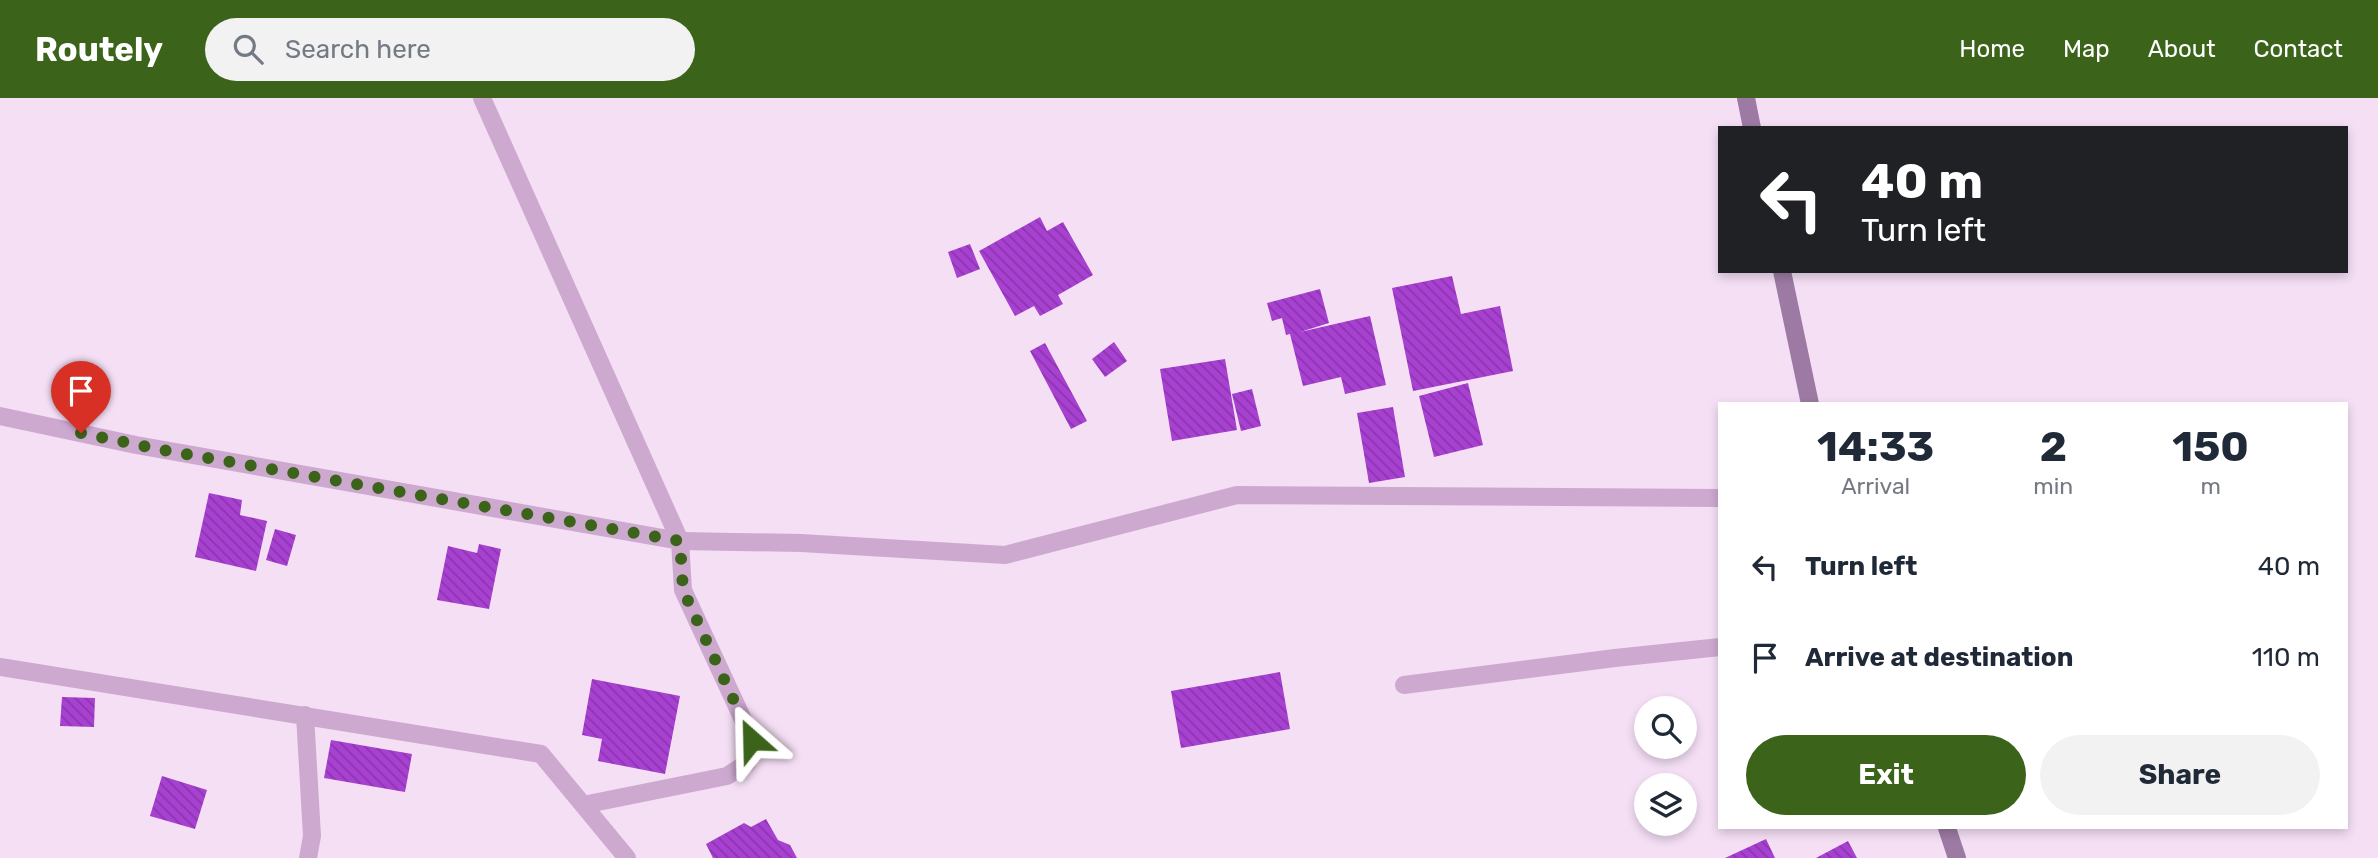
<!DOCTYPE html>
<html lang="en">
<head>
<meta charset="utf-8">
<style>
  :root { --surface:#fff; --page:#f2f2f3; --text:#1f2937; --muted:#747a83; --accent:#3c631a }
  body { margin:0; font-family:Rubik,sans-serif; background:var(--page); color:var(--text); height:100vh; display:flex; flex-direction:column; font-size:26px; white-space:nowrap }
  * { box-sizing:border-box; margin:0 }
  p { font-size:23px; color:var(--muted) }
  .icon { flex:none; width:38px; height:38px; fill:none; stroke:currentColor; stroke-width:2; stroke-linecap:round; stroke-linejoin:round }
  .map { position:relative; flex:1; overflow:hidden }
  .sheet { position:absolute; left:1718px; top:304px; width:630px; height:427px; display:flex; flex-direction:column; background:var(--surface); border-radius:0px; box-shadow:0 4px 10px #0003 }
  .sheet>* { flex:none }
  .banner { position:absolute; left:1718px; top:28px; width:630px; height:147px; border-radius:0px; box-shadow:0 4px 10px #0003; background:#202124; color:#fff; overflow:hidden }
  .controls { position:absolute; left:1634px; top:598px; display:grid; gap:14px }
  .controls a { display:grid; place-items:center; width:63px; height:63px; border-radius:50%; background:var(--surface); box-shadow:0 4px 10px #0003; font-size:35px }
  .pin { position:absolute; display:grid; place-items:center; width:60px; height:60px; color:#fff; margin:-72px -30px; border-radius:50% 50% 50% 0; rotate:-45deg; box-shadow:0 0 7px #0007 }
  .pin .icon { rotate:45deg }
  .me { position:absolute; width:77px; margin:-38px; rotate:335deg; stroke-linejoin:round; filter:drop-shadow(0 0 5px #0008) }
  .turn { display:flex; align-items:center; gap:24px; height:147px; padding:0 28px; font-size:32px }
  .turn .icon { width:91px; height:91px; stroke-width:2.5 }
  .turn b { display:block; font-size:49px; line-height:60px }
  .eta { display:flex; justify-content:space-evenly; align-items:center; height:119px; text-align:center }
  .eta b { font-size:42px; font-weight:700; line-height:49px }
  .cta { display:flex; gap:14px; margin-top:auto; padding:14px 28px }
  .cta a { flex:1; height:80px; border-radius:42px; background:var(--accent); color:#fff; font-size:28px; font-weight:700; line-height:80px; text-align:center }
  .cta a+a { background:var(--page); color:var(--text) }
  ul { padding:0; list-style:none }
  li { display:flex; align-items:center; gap:21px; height:91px; padding:0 28px }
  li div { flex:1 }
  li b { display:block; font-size:26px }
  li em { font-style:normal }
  header { display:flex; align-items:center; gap:42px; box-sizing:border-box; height:98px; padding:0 35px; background:var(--accent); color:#fff }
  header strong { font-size:33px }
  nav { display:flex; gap:38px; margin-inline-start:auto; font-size:24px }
  .search { width:490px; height:63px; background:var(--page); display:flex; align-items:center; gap:18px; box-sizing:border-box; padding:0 24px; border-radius:38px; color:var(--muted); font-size:26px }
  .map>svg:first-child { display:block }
  .building { fill:url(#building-back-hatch) }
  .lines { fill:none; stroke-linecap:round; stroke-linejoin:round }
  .lane { stroke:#cda9d0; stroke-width:18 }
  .street { stroke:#cda9d0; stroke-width:18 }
  .secondary { stroke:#9d7aa4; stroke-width:18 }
  .route { stroke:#3c631a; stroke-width:12; stroke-dasharray:0 21.6 }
</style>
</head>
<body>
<header>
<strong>Routely</strong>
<div class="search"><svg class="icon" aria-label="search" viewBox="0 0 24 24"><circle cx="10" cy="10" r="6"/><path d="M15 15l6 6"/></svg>Search here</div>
<nav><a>Home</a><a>Map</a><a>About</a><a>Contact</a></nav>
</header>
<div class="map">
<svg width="2378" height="760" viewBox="0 0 2378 760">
  <defs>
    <pattern id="building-back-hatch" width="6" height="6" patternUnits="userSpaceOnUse" patternTransform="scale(1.75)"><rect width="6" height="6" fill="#a840d2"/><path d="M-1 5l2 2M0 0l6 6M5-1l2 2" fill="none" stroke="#8a36ac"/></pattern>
  </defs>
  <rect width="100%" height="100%" fill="#f5dff5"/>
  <path class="building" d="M1040,119L1047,133L1063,124L1093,177L1058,197L1063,206L1040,218L1034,208L1015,218L979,153Z
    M970,146L980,171L957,180L948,154Z
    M1452,178L1461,216L1500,208L1513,273L1413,293L1392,190Z
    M1320,191L1329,225L1300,234L1370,218L1386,287L1345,296L1341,279L1303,288L1290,236L1286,237L1282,220L1272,223L1267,205Z
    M1114,244L1127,263L1105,279L1092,261Z
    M1045,245L1087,323L1071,331L1030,253Z
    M1225,261L1237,332L1172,343L1160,271Z
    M1468,285L1483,347L1434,359L1419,298Z
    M1252,291L1261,328L1241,333L1232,296Z
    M1393,309L1405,379L1369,385L1357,315Z
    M209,395L242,402L240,417L267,423L256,473L195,459Z
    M275,431L296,437L287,468L266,462Z
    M479,446L501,451L489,511L437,502L448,448L477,455Z
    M1280,574L1290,631L1181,650L1171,593Z
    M592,581L680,598L665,676L598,663L602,641L582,637Z
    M62,599L95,600L94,629L60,628Z
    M331,642L412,656L405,694L324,680Z
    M162,678L207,692L195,731L150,718Z
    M766,721L778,742L790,747L797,760H713L706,746L744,725L751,729Z
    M1766,741L1775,760H1725Z
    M1848,743L1857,760H1816Z"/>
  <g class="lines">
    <path class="lane" d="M482,0L680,443
      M1404,587L1615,560L1720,549"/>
    <path class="street" d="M0,318L136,347L680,443L801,445L1005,457L1237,397L1720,400
      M0,569L541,656L627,760
      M305,617L312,738L308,760
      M583,707L727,678L747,665L752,641L683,492L680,443"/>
    <path class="secondary" d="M1746,0L1752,30
      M1782,173L1810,306
      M1947,730L1957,760"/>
  </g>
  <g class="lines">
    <path class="route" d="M81,335L163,352L680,443L683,492L752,642"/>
  </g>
</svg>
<div class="controls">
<a><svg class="icon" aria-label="search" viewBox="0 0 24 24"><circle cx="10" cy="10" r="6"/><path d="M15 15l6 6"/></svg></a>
<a><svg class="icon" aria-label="layers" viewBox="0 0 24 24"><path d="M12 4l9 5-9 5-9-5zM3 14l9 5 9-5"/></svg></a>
</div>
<div class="pin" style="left:81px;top:335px;background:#d93025"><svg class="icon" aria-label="arrive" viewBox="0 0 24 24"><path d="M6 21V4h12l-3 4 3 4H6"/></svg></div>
<svg class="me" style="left:752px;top:642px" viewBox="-20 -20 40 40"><path d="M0-17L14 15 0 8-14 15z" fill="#3c631a" stroke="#fff" stroke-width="4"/></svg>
<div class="banner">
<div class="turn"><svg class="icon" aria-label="left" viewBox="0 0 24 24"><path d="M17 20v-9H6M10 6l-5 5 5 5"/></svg><div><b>40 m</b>Turn left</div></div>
</div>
<section class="sheet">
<div class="eta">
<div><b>14:33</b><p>Arrival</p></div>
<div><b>2</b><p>min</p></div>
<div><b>150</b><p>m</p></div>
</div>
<ul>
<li><svg class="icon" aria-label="left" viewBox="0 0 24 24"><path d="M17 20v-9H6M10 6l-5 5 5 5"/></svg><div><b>Turn left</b></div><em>40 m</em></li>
<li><svg class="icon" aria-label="arrive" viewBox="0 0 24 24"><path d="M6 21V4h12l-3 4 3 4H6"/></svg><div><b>Arrive at destination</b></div><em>110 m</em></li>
</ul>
<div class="cta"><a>Exit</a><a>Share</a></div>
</section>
</div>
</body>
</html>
